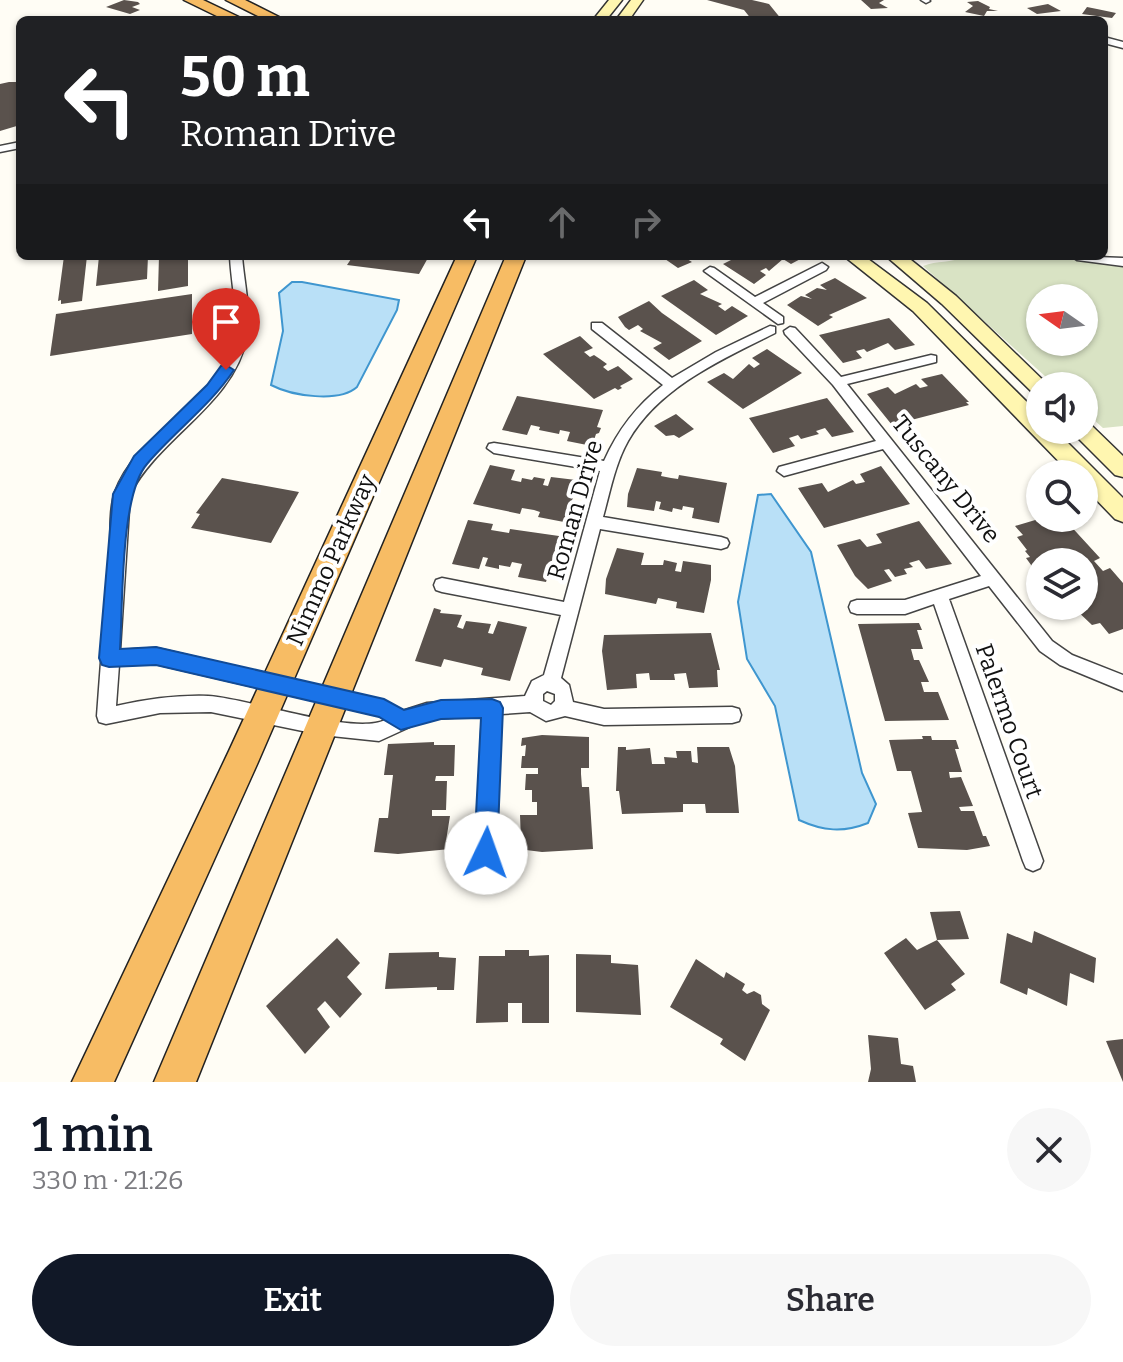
<!DOCTYPE html>
<html lang="en">
<head>
<meta charset="utf-8">
<style>
  :root { --surface:#fff; --page:#f7f7f7; --text:#2b2b33; --muted:#7c7c81; --accent:#111827 }
  body { margin:0; font-family:Bitter,serif; background:var(--page); color:var(--text); height:100vh; display:flex; flex-direction:column; font-size:30px; white-space:nowrap }
  * { box-sizing:border-box; margin:0 }
  p { font-size:26px; color:var(--muted) }
  .icon { flex:none; width:44px; height:44px; fill:none; stroke:currentColor; stroke-width:2; stroke-linecap:round; stroke-linejoin:round }
  .map { position:relative; height:1082px; overflow:hidden }
  .side { display:flex; flex-direction:column; background:var(--surface); flex:1 }
  .side>* { flex:none }
  .top-card { position:absolute; left:16px; top:16px; width:1092px; height:244px; border-radius:12px; box-shadow:0 2px 6px #0004; background:#202124; color:#fff; overflow:hidden }
  .needle { width:52px; rotate:284deg }
  .controls { position:absolute; left:1026px; top:284px; display:grid; gap:16px }
  .controls a { display:grid; place-items:center; width:72px; height:72px; border-radius:50%; background:var(--surface); box-shadow:0 2px 6px #0004; font-size:40px }
  .pin { position:absolute; display:grid; place-items:center; width:68px; height:68px; color:#fff; margin:-82px -34px; border-radius:50% 50% 50% 0; rotate:-45deg; box-shadow:0 0 8px #0007 }
  .pin .icon { rotate:45deg }
  .me { position:absolute; width:88px; margin:-44px; rotate:3deg; stroke-linejoin:round; filter:drop-shadow(0 0 6px #0008) }
  .turn { display:flex; align-items:center; gap:28px; height:168px; padding:0 32px; font-size:36px }
  .turn .icon { width:104px; height:104px; stroke-width:2.5 }
  .turn b { display:block; font-size:56px; line-height:68px }
  .lanes { display:flex; align-items:center; height:76px; padding:0 32px; background:#0003; justify-content:center; gap:40px; direction:ltr }
  .lanes .off { opacity:.35 }
  .round { display:grid; place-items:center; flex:none; width:84px; height:84px; border-radius:42px; background:var(--page) }
  .headline { display:flex; align-items:center; justify-content:space-between; height:136px; padding:0 32px }
  h1 { font-size:48px; font-weight:600; line-height:60px; color:var(--accent) }
  .primary-button { display:flex; gap:16px; margin-top:auto; padding:16px 32px }
  .primary-button a { flex:1; height:92px; border-radius:48px; background:var(--accent); color:#fff; font-size:32px; font-weight:600; line-height:92px; text-align:center }
  .primary-button a+a { background:var(--page); color:var(--text) }
  .map>svg:first-child { display:block }
  .cemetery { fill:#d9e3c4; fill-rule:evenodd }
  .water { fill:#b9e0f7; stroke:#3f96cf; stroke-width:2 }
  .building { fill:#5a524d }
  .lines { fill:none; stroke-linecap:round; stroke-linejoin:round }
  .minor-casing { stroke:#444; stroke-width:3 }
  .secondary-casing { stroke:#333; stroke-width:3 }
  .trunk-casing { stroke:#222; stroke-width:3 }
  .minor { fill:#fff; fill-rule:evenodd }
  .secondary { fill:#fff6b0; fill-rule:evenodd }
  .trunk { fill:#f7bc64; fill-rule:evenodd }
  .route { fill:#1a73e8; stroke:#114b97; stroke-width:2 }
  .labels { text-anchor:middle; dominant-baseline:central; stroke-width:8; stroke-linejoin:round; paint-order:stroke }
  .street-label { font-size:24px; fill:#111; stroke:#fff }
</style>
</head>
<body>
<div class="map">
<svg width="1123" height="1082" viewBox="0 0 1123 1082">
  <rect width="100%" height="100%" fill="#fffdf5"/>
  <path class="cemetery" d="M965,256H1044L1123,267V426L1103,428L1084,411V386H1056L923,266C937,260 951,264 965,256ZM1040,298H1084V342H1040Z"/>
  <path class="water" d="M292,282H302L399,300L397,310L357,387C339,403 292,396 271,385L283,331L279,293Z
    M771,494L811,552L862,773L876,804L868,823C843,833 823,831 799,820L775,706L747,659L738,602L758,495Z"/>
  <path class="building" d="M124,0L138,2L140,4L132,7L140,10L130,14L106,7Z
    M707,0H752L769,4L782,20H752L744,10Z
    M861,0H884L879,3L888,8L871,9Z
    M978,1L990,7L989,9L998,11H987L984,16L965,12L973,6L967,2Z
    M1048,4L1061,11L1037,14L1027,8Z
    M1087,7L1097,9L1116,13L1112,18L1082,14Z
    M9,82H20V125L0,131V84Z
    M64,256H87L82,301L61,304V300L58,301Z
    M99,256H148L147,279L96,286Z
    M159,256H188V286L158,291Z
    M353,256H429L419,274L347,265Z
    M671,256H682L692,262L678,268L665,259Z
    M739,256H806L791,264L783,259L769,271L766,268L760,271L766,275L754,284L723,264Z
    M835,278L867,298L829,315L833,317L818,326L787,305L801,296L812,299L805,295L817,288L827,290L820,285Z
    M694,280L708,290L700,294L722,304L718,306L725,311L732,306L748,316L716,335L661,296Z
    M192,294V334L50,356L56,314Z
    M649,301L662,313L702,341L669,360L653,348L662,343L640,331L643,329L638,325L629,330L625,327L618,317Z
    M889,318L915,345L895,350L888,343L867,352L864,349L856,351L862,358L843,363L819,335Z
    M580,336L593,348L584,352L590,357L594,355L600,359L607,364L603,367L608,371L618,366L633,379L620,386L622,388L618,390L615,388L594,399L543,354Z
    M767,349L802,373L743,409L707,382L724,373L733,379L749,364L754,368L760,364L752,358Z
    M942,374L969,402H966L969,405L892,425L867,394L888,387L895,394L916,384L920,388L928,386L921,379Z
    M517,396L603,410L597,427L601,428L599,433L596,434L592,446L567,441L570,432L560,430L559,434L539,430L540,427L531,425L527,435L502,430Z
    M827,398L854,432L832,437L825,428L816,431L819,434L801,439L798,435L789,438L795,446L773,453L749,418Z
    M676,414L694,429L679,438L674,435L666,436L654,426Z
    M490,465L515,470L511,480L521,482L522,478L532,480L534,477L545,479L543,485L548,486L551,477L576,480L575,483L578,484L564,522L538,517L540,512L534,510L522,508L520,514L473,504Z
    M881,466L910,504L824,528L798,488L822,483L828,492L853,480L856,484L865,482L860,474Z
    M637,468L662,472L661,476L671,478L678,479L679,475L727,483L719,523L692,518L694,508L683,506L682,510L673,508L672,512L659,509L661,502L656,501L654,511L627,507L628,494Z
    M222,478L299,492L271,543L191,528L200,514L196,513Z
    M1042,518H1055L1061,524L1067,522L1100,558L1094,561L1103,571L1110,568L1123,583V629L1109,634L1100,623L1092,625L1072,606H1084V562H1040V567L1034,569L1026,558L1030,557L1025,551L1027,550L1017,537L1023,535L1015,526Z
    M468,520L493,524L491,530L509,533L510,529L559,536L546,582L518,577L522,564L512,562L510,567L499,565V569L485,566L488,558L483,557L479,569L452,564Z
    M919,521L952,564L926,569L919,560L909,563L913,567L904,569L907,574L895,577L889,569L884,570L892,581L868,589L855,576L837,545L860,539L867,547L882,543L876,534Z
    M617,548L644,553L641,565H663L664,560L677,563L675,571L681,572L683,561L711,565V580L704,613L676,608L677,602L658,598L656,604L605,594L606,579Z
    M434,608L441,610L440,613L462,615L457,627L463,629L466,621L491,624L488,633L493,634L498,621L527,627L510,681L481,675L483,668L444,659L441,667L415,661Z
    M919,623L922,630H917L923,649H911L914,660H919L929,682H921L924,692H938L949,720L885,721L858,624Z
    M711,633L720,670H717L718,687L689,688L686,673L674,674L675,680H650L649,673L636,674L637,688L607,690L602,651L604,635Z
    M542,735L589,737V768H581V774L582,787H589L593,849L542,852L518,849L519,841L521,840L520,815H537V802H532V790H525L526,774H538V768H521L522,756H525L526,745L521,746L522,738Z
    M922,736H931L932,740H956L959,749H955L962,772H949L950,778L961,777L973,806L959,807L961,811H974L983,836H986L990,846L967,850L918,848L908,813L922,812L911,771H897L889,740L923,739Z
    M434,742V745H455L454,776H436L435,781H447L446,810H432V816H450L446,841L450,842V849L398,854L374,852L379,818H388L393,775H384L388,744Z
    M618,747H626V750L650,748L652,764H665L664,757L677,758L676,751H691L692,762L698,763L697,747H729L735,766L739,813H706L705,804H683V812L622,814L619,791H616Z
    M960,911L969,939L937,940L930,912Z
    M1034,931L1096,958L1094,983L1070,973L1067,1006L1028,988L1027,995L1000,983L1007,933L1032,943Z
    M337,938L360,963L347,977L362,994L340,1018L325,1001L317,1009L330,1027L305,1054L266,1006Z
    M906,938L917,950L937,940L965,974L951,984L956,990L925,1010L884,953Z
    M505,950H529V956L549,955V1023H522V1003H508V1022L476,1023L479,956H505Z
    M439,952V957L456,958L454,990H437V987L385,989L389,953Z
    M576,954L611,955V963L638,965L641,1015L576,1012Z
    M696,959L724,978L726,972L745,984L742,990L747,994L754,991L761,995L762,1004L770,1010L745,1061L720,1044L723,1039L670,1007Z
    M868,1035L898,1038L901,1064L913,1066L916,1082H868L871,1069Z
    M1123,1039V1082L1106,1041Z"/>
  <g class="lines">
    <g class="minor-casing">
      <path id="minor" d="M921,0H929L930,1L926,3Z
        M1104,37L1123,42V48L1104,43Z
        M20,142V148L0,152V146Z
        M230,256H242C244,282 251,310 247,337C234,404 160,436 130,494L120,650L156,648L384,701L402,711L427,703L525,696L532,681L544,675L561,615L442,592L436,590L434,585L436,580L442,578L564,602L600,471L494,453L487,448L489,444L494,443L604,461C618,430 636,406 663,385L592,329V323H602L672,378L716,352L770,326L775,327V333C721,360 659,387 628,441C615,464 610,492 603,517L721,537L727,539L729,543L727,547L721,549L600,529L561,678L569,685L573,702L604,709L732,707L739,709L741,715L739,721L732,723L604,725L565,716L546,721L530,712L501,714L496,853L493,860L486,863L479,860L476,853L482,716L427,719L379,741L322,735L211,712L160,713L106,724L99,722L97,716C101,661 105,608 110,553C111,534 109,510 115,492C138,428 222,405 234,335C238,309 231,282 230,256ZM156,664L380,716L385,720C353,736 248,698 208,696C177,695 147,699 116,706L119,665ZM547,691L555,694V701L551,705L543,701V694Z
        M1071,256L1123,258V266L1077,260Z
        M822,263L828,267L826,270L763,303L783,317V323L778,324L704,271L710,267L714,268L755,297Z
        M790,327L795,328L841,377L931,355L936,356V362L847,384L1052,641L1072,655L1123,675V691L1060,665L1040,651L989,586L949,599L1043,861L1040,868L1033,871L1026,868L1023,861L934,604L905,614H857L851,612L849,607L851,602L857,600H905L981,576L883,449L784,476L777,471L779,467L876,441L833,385L785,334L784,331Z"/>
    </g>
    <g class="secondary-casing">
      <path id="secondary" d="M609,0H622L606,20H593Z
        M631,0H643L629,20H616Z
        M844,256H864L927,303L1040,415V430H1055L1123,498V522L1115,519L1084,487V474H1071L913,311Z
        M886,256H906L956,296L1049,386H1040V395L1033,393L942,304Z
        M1084,423L1091,425L1123,456V477L1115,475L1075,435L1072,430H1084Z"/>
    </g>
    <g class="trunk-casing">
      <path id="trunk" d="M184,0H203L245,20H225Z
        M226,0H245L285,20H266Z
        M457,256H477L258,762L114,1082H72L229,751Z
        M506,256H526L196,1082H154Z"/>
    </g>
    <use href="#minor" class="minor"/>
    <use href="#secondary" class="secondary"/>
    <use href="#trunk" class="trunk"/>
  </g>
  <path class="route" d="M226,365L234,370C210,406 175,431 147,464C120,495 123,605 120,649L156,647L384,699L404,710L441,700L492,699L500,702L503,708L497,853L494,861L486,864L478,861L474,853L481,718L441,719L401,730L379,717L156,665L109,667L102,665L99,658L113,494L134,456L207,385L221,366Z"/>
  <g class="labels">
    <g class="street-label">
      <text transform="translate(946 479) rotate(51)">Tuscany Drive</text>
      <text transform="translate(575 510) rotate(-74)">Roman Drive</text>
      <text transform="translate(331 560) rotate(-66)">Nimmo Parkway</text>
      <text transform="translate(1009 721) rotate(71)">Palermo Court</text>
    </g>
  </g>
</svg>
<div class="controls">
<a><svg class="needle" viewBox="-14 -14 28 28"><path d="M0-13l5 13h-10z" fill="#e53935"/><path d="M0 13l5-13h-10z" fill="#7c7c81"/></svg></a>
<a><svg class="icon" aria-label="sound" viewBox="0 0 24 24"><path d="M4 9h4l5-4v14l-5-4H4zM17 9q2 3 0 6"/></svg></a>
<a><svg class="icon" aria-label="search" viewBox="0 0 24 24"><circle cx="10" cy="10" r="6"/><path d="M15 15l6 6"/></svg></a>
<a><svg class="icon" aria-label="layers" viewBox="0 0 24 24"><path d="M12 4l9 5-9 5-9-5zM3 14l9 5 9-5"/></svg></a>
</div>
<div class="pin" style="left:226px;top:370px;background:#d93025"><svg class="icon" aria-label="arrive" viewBox="0 0 24 24"><path d="M6 21V4h12l-3 4 3 4H6"/></svg></div>
<svg class="me" style="left:486px;top:853px" viewBox="-20 -20 40 40"><circle r="19" fill="#fff"/><path d="M0-13L10 11 0 6-10 11z" fill="#1a73e8"/></svg>
<div class="top-card">
<div class="turn"><svg class="icon" aria-label="left" viewBox="0 0 24 24"><path d="M17 20v-9H6M10 6l-5 5 5 5"/></svg><div><b>50 m</b>Roman Drive</div></div>
<div class="lanes"><svg class="icon" aria-label="left" viewBox="0 0 24 24"><path d="M17 20v-9H6M10 6l-5 5 5 5"/></svg><svg class="icon off" aria-label="ahead" viewBox="0 0 24 24"><path d="M12 20V5M6 11l6-6 6 6"/></svg><svg class="icon off" aria-label="right" viewBox="0 0 24 24"><path d="M7 20v-9h11M14 6l5 5-5 5"/></svg></div>
</div>
</div>
<section class="side">
<div class="headline"><div><h1>1 min</h1><p>330 m · 21:26</p></div><a class="round"><svg class="icon" aria-label="close" viewBox="0 0 24 24"><path d="M6 6l12 12M18 6L6 18"/></svg></a></div>
<div class="primary-button"><a>Exit</a><a>Share</a></div>
</section>
</body>
</html>
